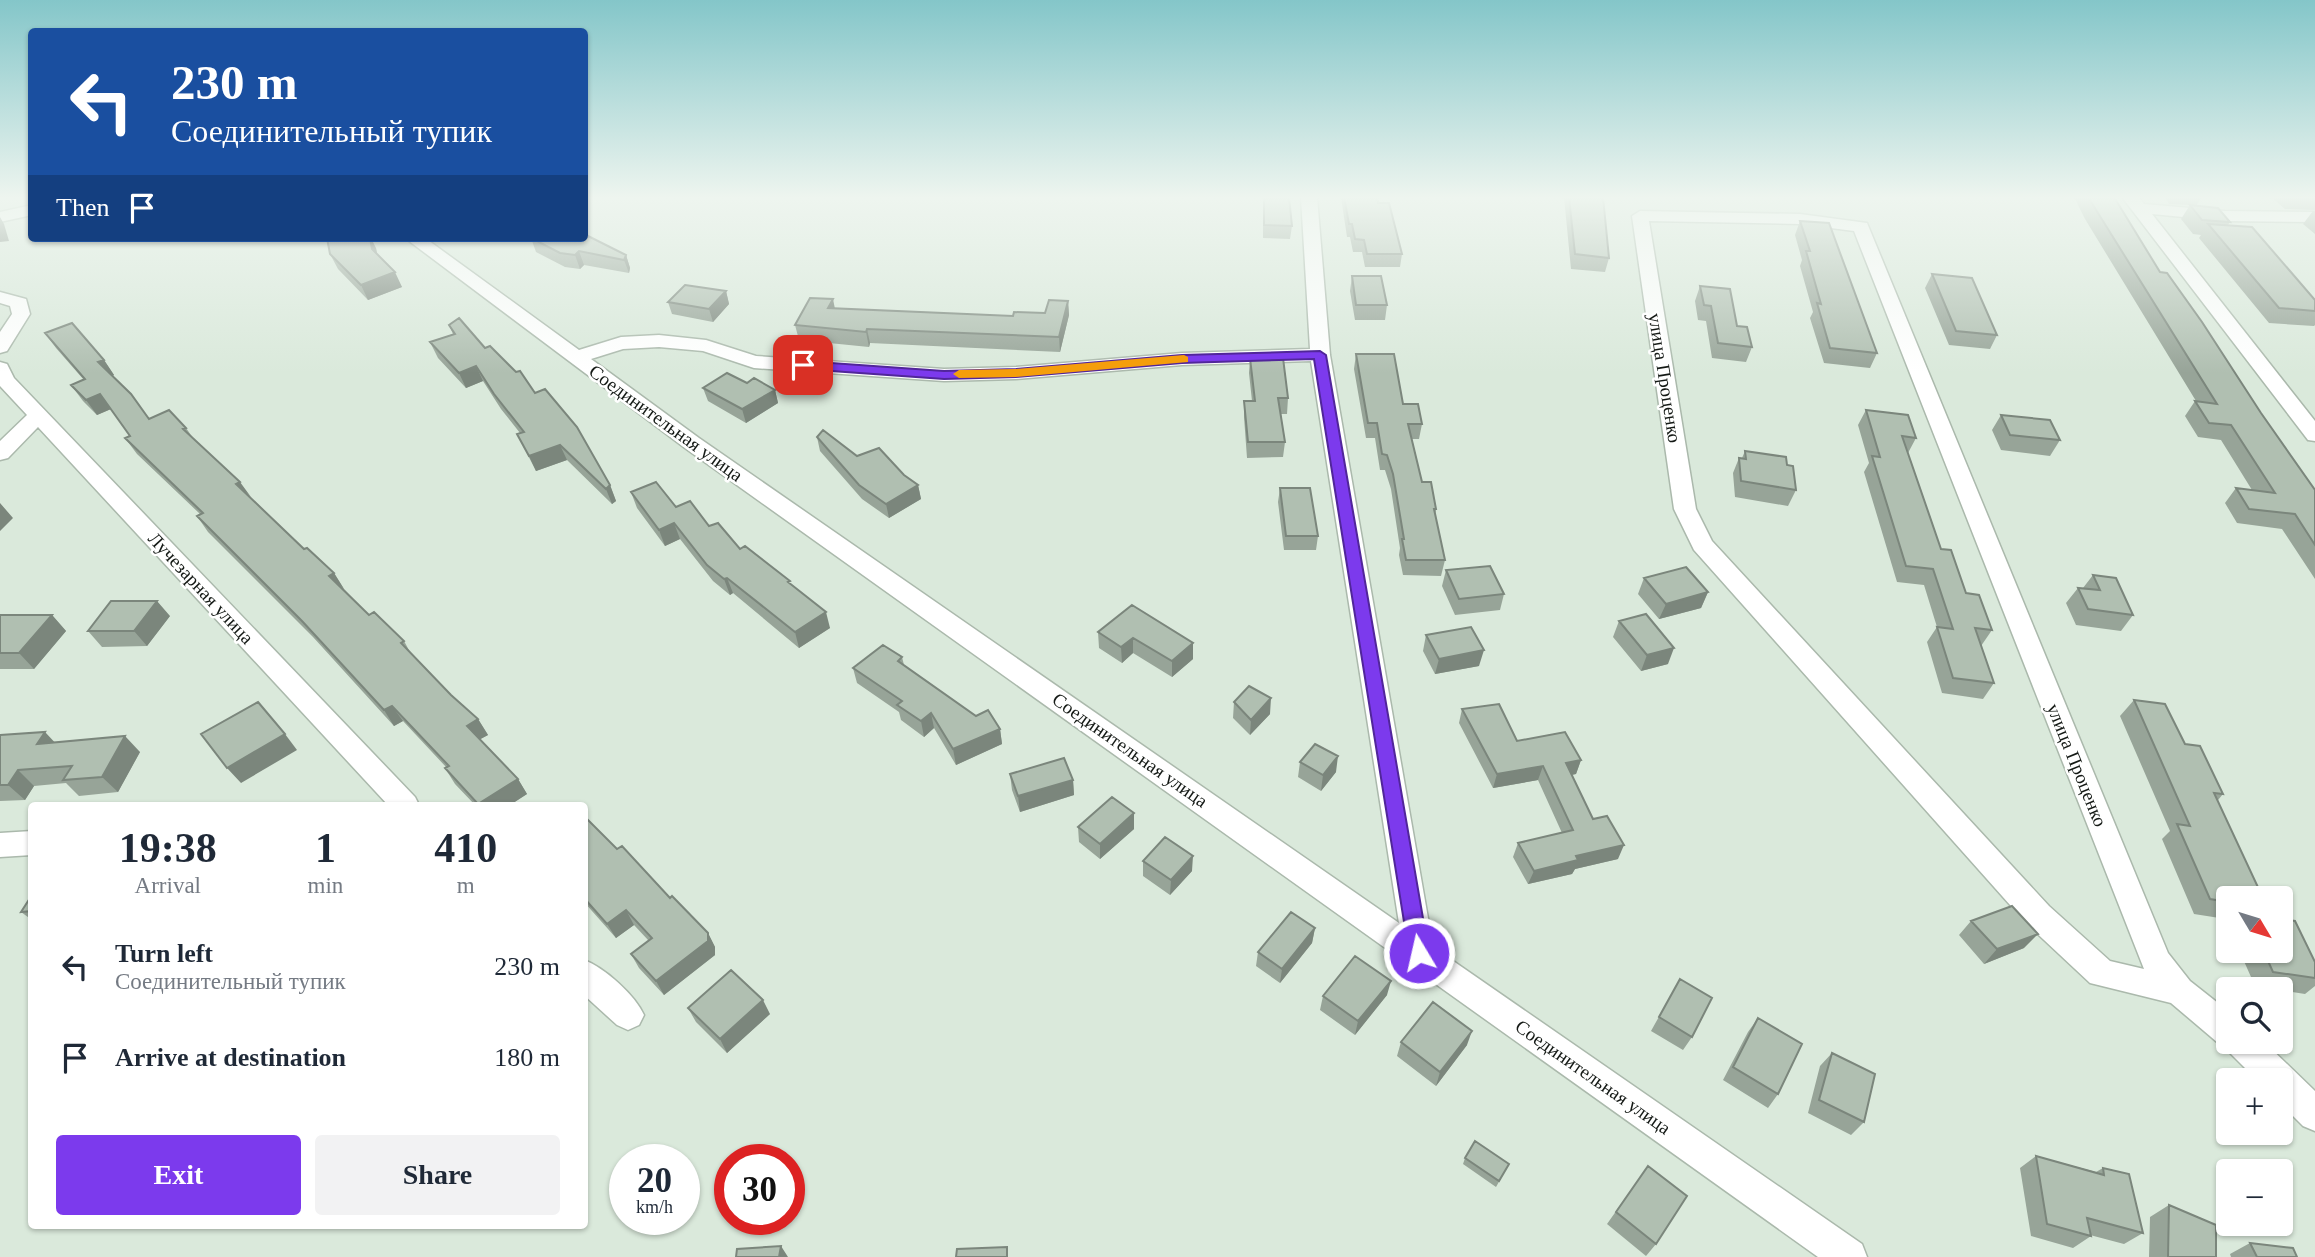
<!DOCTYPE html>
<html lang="en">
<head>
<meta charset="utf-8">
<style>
  :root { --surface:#fff; --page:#f2f2f3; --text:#1f2937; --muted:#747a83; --accent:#7c3aed }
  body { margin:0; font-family:"Times New Roman",serif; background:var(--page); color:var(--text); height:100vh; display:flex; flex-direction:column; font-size:26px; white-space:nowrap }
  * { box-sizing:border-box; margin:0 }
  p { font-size:23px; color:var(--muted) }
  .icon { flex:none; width:38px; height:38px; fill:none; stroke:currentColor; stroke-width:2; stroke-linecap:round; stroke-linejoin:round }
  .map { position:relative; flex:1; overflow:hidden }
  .sheet { position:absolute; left:28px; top:802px; width:560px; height:427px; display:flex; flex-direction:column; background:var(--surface); border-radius:7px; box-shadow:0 2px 5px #0004 }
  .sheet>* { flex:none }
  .guide { position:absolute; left:28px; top:28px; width:560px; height:214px; border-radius:7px; box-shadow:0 2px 5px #0004; background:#1a4fa0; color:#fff; overflow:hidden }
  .needle { width:46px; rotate:128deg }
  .fabs { position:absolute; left:2216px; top:886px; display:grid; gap:14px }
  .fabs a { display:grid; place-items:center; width:77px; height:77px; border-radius:7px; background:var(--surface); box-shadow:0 2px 5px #0004; font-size:35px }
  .speed { position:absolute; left:609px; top:1144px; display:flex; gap:14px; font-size:35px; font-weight:700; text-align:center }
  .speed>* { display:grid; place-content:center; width:91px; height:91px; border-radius:50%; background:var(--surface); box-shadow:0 2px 5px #0004; line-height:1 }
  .speed small { font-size:18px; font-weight:400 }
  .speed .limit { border:10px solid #d22; background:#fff; color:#111 }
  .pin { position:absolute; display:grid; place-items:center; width:60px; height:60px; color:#fff; margin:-30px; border-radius:14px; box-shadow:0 4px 10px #0006 }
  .me { position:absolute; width:77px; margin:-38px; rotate:351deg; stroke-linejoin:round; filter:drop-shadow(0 0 5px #0008) }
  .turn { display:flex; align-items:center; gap:24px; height:147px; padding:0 28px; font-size:32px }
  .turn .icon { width:91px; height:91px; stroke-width:2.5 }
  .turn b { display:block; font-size:49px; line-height:60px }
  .then { display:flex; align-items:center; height:66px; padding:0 28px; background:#0003; gap:14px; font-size:26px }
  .eta { display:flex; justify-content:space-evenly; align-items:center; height:119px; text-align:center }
  .eta b { font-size:42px; font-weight:800; line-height:49px }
  .primary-button { display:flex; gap:14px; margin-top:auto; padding:14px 28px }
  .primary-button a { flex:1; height:80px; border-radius:7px; background:var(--accent); color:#fff; font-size:28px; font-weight:800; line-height:80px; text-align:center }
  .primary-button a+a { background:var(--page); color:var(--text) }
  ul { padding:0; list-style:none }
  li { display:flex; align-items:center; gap:21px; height:91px; padding:0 28px }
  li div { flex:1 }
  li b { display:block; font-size:26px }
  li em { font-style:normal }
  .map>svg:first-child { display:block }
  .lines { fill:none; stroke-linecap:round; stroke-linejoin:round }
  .minor-casing { stroke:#abb9ac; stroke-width:3 }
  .minor { fill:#fff; fill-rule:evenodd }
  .wall { fill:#97a498 }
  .shaded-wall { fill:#7b867c }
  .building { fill:#b0bfb1; stroke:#7b867c; stroke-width:2 }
  .route { fill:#7c3aed; stroke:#51269a; stroke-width:2 }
  .slow { fill:#f59e0b }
  .labels { text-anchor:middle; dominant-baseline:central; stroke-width:5; stroke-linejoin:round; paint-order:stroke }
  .street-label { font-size:19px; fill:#141915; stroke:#fff }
</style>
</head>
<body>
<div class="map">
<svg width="2315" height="1257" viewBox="0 0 2315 1257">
  <rect width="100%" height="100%" fill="#dae9db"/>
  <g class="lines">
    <g class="minor-casing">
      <path id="minor" d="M1301,197H1317L1330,355L1433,947L1862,1244L1867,1257H1818L685,448L405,238H425L579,350L621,337L659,335L706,340L756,356L944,369L1016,367L1182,353L1310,349ZM659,347L703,351L754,368L944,381L1016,379L1182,365L1311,361L1399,923L699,438L591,359L623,349Z
        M2122,197H2139L2144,204L2225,211L2315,212V222L2225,221L2152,214L2315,421V441L2308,440Z
        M32,205V215L0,222V212Z
        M1640,211L1800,214L1867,223L2168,953L2190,981L2228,1011V1041H2263L2315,1091V1131L2303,1126L2280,1103V1080H2257L2229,1052L2226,1045L2217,1042L2171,1003L2090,983L2027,924L1694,550L1674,509L1632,216ZM1649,221L1800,224L1854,231L2144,969L2110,961L2049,906L1712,541L1696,509Z
        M0,292L26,299L30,314L7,351L0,353V332L12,314L10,306L0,303Z
        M0,362L7,364L14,378L415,797L419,805H388L38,427L8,458L0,460V441L27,415L0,386Z
        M32,831V855L0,857V833Z
        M584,960C605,968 635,995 644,1015L639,1025L628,1030L617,1025L584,995Z"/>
    </g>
    <use href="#minor" class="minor"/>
  </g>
  <path class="wall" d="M1263,197H1289L1292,226L1290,239L1263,238Z
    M1341,197H1377L1378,203L1402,254L1400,267H1365L1362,252H1353L1350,237H1347Z
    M1564,197H1603L1609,258L1605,272L1571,269Z
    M2074,197H2114L2160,272L2315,490V579L2282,529L2237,523L2225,503L2236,488L2252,490L2221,440L2198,437L2185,416L2195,401H2196L2085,219Z
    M2165,197H2202L2196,206L2230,222L2228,225L2315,300V325L2314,326L2269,323L2199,238L2201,235L2193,234L2181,219L2190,205L2169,204Z
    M2271,197H2315V210L2285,209Z
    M2313,211H2315V234L2303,224Z
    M1800,221L1877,353L1870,368L1824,363L1810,318L1813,312L1800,266L1802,260L1795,235Z
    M531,238L626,255L630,268L629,273L584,265L580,269L565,267L536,252Z
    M376,248L377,255L402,287L368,300L338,269L330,254Z
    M1932,274L1997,335L1990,349L1949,345L1925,288Z
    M1352,276L1387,305L1385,320H1355L1350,291Z
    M1700,286L1752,347L1746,362L1712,358L1706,321L1698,320L1695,301Z
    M726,291L729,304L713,322L672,314L668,302Z
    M1068,301L1069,315L1060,352L870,343L869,347L799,340L795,325L834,309L1013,316L1045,313Z
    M449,325L485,348L535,393L610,485L616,501L612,504L567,460L536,471L517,434L520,433L501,409L483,381L466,388L438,358L430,342L453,334Z
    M45,333L104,360L114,375L112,376L149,419L186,428L193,438L250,497L304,549L334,573L344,589L369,615L404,641L410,652L451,695L478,719L488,735L480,739L518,779L527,794L510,805H475L455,784L445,768L446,767L403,721L394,726L313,637L208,532L197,516L200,514L137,454L125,438L130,436L111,409L97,415L83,401L71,385L84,380L56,348Z
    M1356,354L1422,424L1419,439H1412L1422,482L1436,509L1435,516L1445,560L1441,576L1403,575L1399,555L1400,548L1391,489L1385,470H1380L1375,438H1366L1354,369Z
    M1250,358L1288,398L1287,414H1281L1285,442L1283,457L1247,458L1244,417V401H1252L1249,373Z
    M747,383L775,390L778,403L746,423L708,401L703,388Z
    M1866,410L1916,438L1908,453L1941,549L1966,593L1992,630L1981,646L1994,683L1983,699L1942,693L1927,642L1937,627L1924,585L1897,582L1864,472L1869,463L1858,425Z
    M2001,415L2060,440L2050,456L2001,450L1992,430Z
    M817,437L857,456L904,475L918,485L921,499L889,518L862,499L820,451Z
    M1745,451L1787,465L1796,490L1788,506L1735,497L1733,473L1739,458H1742Z
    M1280,488L1318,536L1316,550H1284L1278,502Z
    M631,492L676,507L709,526L792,585L830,628L799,648L733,593L730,595L713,581L680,539L665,546L637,508Z
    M1446,570L1504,594L1500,610L1455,615L1442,586Z
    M2093,575L2133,615L2121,631L2076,625L2066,603L2078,588H2083Z
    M1644,578L1708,592L1701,608L1659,619L1638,594Z
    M1132,605L1193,659L1172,677L1133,653L1122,663L1099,648L1098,632Z
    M0,615H52L66,631L34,669H0Z
    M170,616L147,646L102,647L88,631Z
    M1619,621L1668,664L1641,671L1613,637Z
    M1426,635L1479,666L1435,674L1423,651Z
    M902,657L904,665L976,716L1000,729L1002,744L956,765L934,728L924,737L901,720L899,712L857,683L853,668Z
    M2134,700L2185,744L2223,794L2218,800L2228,898V924L2226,919L2194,914L2162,839L2170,831L2120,716Z
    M1234,702L1270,714L1250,735L1233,718Z
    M1462,709L1517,741L1581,760L1576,774L1571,775L1593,819L1618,859L1575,869L1572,874L1528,884L1513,857L1518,843L1562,833L1538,780L1493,788L1459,723Z
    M0,735L55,742L140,752L118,792L79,796L66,783L34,786L25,800L0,801Z
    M1300,762L1336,772L1321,791L1298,777Z
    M1010,774L1073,780L1074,795L1020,812L1012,790Z
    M584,816L617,849L708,933L715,947V955L664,995L639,968L631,954L649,941L634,925L616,938L584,902Z
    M1078,827L1134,829L1100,859L1079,842Z
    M1143,861L1192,871L1170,895L1143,876Z
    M32,895V920L21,912Z
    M1971,921L2024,948L1984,964L1959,935Z
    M1315,928L1312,943L1280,983L1256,966L1258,952Z
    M2239,950H2280L2315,978V986L2305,994L2280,990V989L2255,986Z
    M1680,979L1692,1037L1683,1050L1651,1031Z
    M1387,995L1355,1035L1320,1010L1323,996Z
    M688,1008L770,1014L727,1053L696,1022Z
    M1758,1018L1778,1094L1768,1108L1723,1080L1748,1032Z
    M1401,1042L1467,1045L1436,1086L1397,1056Z
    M1832,1053L1864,1122L1851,1135L1808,1113L1820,1066Z
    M2036,1156L2096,1172L2103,1168L2143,1233L2124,1244L2090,1235L2091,1236L2073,1248L2031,1236L2020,1168Z
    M1465,1158L1509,1164L1496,1187L1463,1164Z
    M1648,1166L1656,1244L1646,1256L1607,1224Z
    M2169,1205L2216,1257H2149L2150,1217Z
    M2250,1243L2297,1257H2231L2230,1254Z"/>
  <path class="shaded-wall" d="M0,217L4,224L9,241L0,242Z
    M370,238H371L376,248L379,264L372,249Z
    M579,251L584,265L580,269L575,255Z
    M626,255L630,268L629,273L624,260Z
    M395,272L402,287L368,300L361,285Z
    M726,291L729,304L713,322L709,309Z
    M833,299L836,314L828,308Z
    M1068,301L1069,315L1060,352L1059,337Z
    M867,329L870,343L869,347L866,332Z
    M104,360L114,375L109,378L98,362Z
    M476,366L483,381L466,388L459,373Z
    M775,390L778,403L746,423L742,409Z
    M100,394L111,409L97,415L86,400Z
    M560,445L567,460L536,471L529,456Z
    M240,482L251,497L236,484Z
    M610,485L616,501L612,504L606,489Z
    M918,485L921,499L889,518L886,504Z
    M0,503L13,518L0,531Z
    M674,523L680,539L665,546L659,530Z
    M334,573L344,589L329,576Z
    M727,578L733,593L730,595L724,579Z
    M1708,592L1701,608L1659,619L1666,604Z
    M157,601L170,616L147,646L134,631Z
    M826,612L830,628L799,648L795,632Z
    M52,615L66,631L34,669L19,653Z
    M1133,638V653L1122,663L1121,647Z
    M1193,643V659L1172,677V661Z
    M1674,648L1668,664L1641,671L1647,655Z
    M1484,650L1479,666L1435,674L1439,659Z
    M1271,698L1270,714L1250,735L1251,720Z
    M392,706L403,721L394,726L384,710Z
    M931,713L934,728L924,737L921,721Z
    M478,719L488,735L477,741L467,726Z
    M1000,729L1002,744L956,765L953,749Z
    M45,732L60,748L37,744Z
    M285,734L297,750L241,783L227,768Z
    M125,736L140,752L118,792L102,777Z
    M1338,756L1336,772L1321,791L1323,775Z
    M1581,760L1576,774L1561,777L1566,763Z
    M1543,766L1538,780L1493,788L1497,774Z
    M18,770L34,786L25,800L8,785Z
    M518,779L527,794L510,805H479L478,804Z
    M1073,780L1074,795L1020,812L1018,796Z
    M1134,813V829L1100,859V844Z
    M1624,845L1618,859L1575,869L1572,874L1528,884L1534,871L1576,856Z
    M1193,856L1192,871L1170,895L1171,880Z
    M626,910L634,925L616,938L607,924Z
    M1315,928L1312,943L1280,983L1282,969Z
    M708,933L715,947V955L664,995L656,981Z
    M2038,934L2024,948L1984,964L1997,949Z
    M1391,981L1387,995L1355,1035L1358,1021Z
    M763,1000L770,1014L727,1053L720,1039Z
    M1472,1031L1467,1045L1436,1086L1440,1072Z
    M781,1246L788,1257H779Z"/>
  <path class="building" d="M1264,197H1289L1292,226L1264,225Z
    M1344,197H1377L1378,203H1389L1402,254H1367L1364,240L1355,239L1352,224H1349Z
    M1569,197H1603L1609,258L1575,254Z
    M2088,197H2114L2160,272L2167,273L2202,322L2261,413L2315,490V545L2295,514L2249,509L2236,488L2275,493L2231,425L2209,423L2195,401L2217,404Z
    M2190,205L2218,208L2230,222L2202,220Z
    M1800,221L1829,223L1877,353L1830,348L1817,303L1821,304L1806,251H1810Z
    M2208,224L2252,227L2315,300V311L2279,308Z
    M584,234L626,255L624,260L579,251L575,255L560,253L531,238H584Z
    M327,238H370L372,249L395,272L361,285L330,254Z
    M1932,274L1972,278L1997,335L1956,331Z
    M1352,276H1381L1387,305H1356Z
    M685,285L726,291L709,309L668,302Z
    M1700,286L1730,289L1737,326L1747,327L1752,347L1718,343L1711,306L1704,305Z
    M810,298L833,299L828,308L1013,316L1014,312L1045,313L1049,300L1068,301L1059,337L867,329L866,332L795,325Z
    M459,318L485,348L490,346L516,372L520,371L535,393L545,389L577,427L610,485L606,489L560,445L529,456L517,434L524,432L494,394L476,366L459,373L430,342L455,334L449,325Z
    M72,323L104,360L98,362L131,394L149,419L169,410L186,428L183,429L240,482L236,484L304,549L307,548L334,573L329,576L369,615L374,612L404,641L401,643L451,695L478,719L467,726L518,779L478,804L445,768L449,766L392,706L384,710L302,621L197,516L203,513L125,438L130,436L100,394L86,400L71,385L85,379L45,333Z
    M1356,354H1394L1403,404H1418L1422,424H1408L1422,482H1431L1436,509H1434L1445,560H1406L1402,539H1404L1393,474L1387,455L1382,454L1377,423H1368Z
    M1250,358H1283L1288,398H1278L1285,442H1248L1244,401H1255Z
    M727,373L747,383L754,378L775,390L742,409L703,388Z
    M1866,410L1908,415L1916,438L1902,436L1941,549L1951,550L1966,593L1979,595L1992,630L1975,628L1994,683L1953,678L1937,627L1953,629L1933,569L1906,566L1872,456L1880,457Z
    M2001,415L2050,420L2060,440L2010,435Z
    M823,430L857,456L879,448L904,475L918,485L886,504L859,485L817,437Z
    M1745,451L1786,457L1787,465L1793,466L1796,490L1741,481L1739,458L1746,459Z
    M656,482L676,507L690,501L709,526L718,523L740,549L745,546L790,581L788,582L826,612L795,632L727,578L724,579L707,565L674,523L659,530L631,492Z
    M1280,488H1310L1318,536H1286Z
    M1490,566L1504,594L1459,599L1446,570Z
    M1686,567L1708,592L1666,604L1644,578Z
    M2093,575L2116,578L2133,615L2088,609L2078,588L2100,590Z
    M111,601H157L134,631H88Z
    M1132,605L1193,643L1172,661L1133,638L1121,647L1098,632Z
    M1646,614L1674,648L1647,655L1619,621Z
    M0,615H52L19,653H0Z
    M1471,627L1484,650L1439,659L1426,635Z
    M883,645L902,657L898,661L976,716L988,710L1000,729L953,749L931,713L921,721L897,705L902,701L853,668Z
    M1249,686L1271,698L1251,720L1234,702Z
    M2134,700L2165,704L2185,744L2200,746L2223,794L2214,793L2263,898H2228V902L2210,899L2177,824L2190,826Z
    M258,702L285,734L227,768L201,734Z
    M1499,704L1517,741L1565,732L1581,760L1566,763L1593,819L1607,816L1624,845L1576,856L1578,860L1534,871L1518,843L1573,830L1543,766L1497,774L1462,709Z
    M45,732L37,744L125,736L102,777L63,780L72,766L18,770L8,785H0V735Z
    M1315,744L1338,756L1323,775L1300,762Z
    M1064,758L1073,780L1018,796L1010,774Z
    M1112,797L1134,813L1100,844L1078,827Z
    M584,816L617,849L622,846L670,898L672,896L708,933V941L656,981L631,954L652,938L626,910L607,924L584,898Z
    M1165,837L1193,856L1171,880L1143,861Z
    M32,895V911L21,912Z
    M2012,906L2038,934L1997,949L1971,921Z
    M1291,912L1315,928L1282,969L1258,952Z
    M2280,919L2295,921L2315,962V978L2273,972L2263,950H2280Z
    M1355,956L1391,981L1358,1021L1323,996Z
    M731,970L763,1000L720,1039L688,1008Z
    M1680,979L1712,998L1692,1037L1659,1017Z
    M1433,1002L1472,1031L1440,1072L1401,1042Z
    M1758,1018L1802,1044L1778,1094L1733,1067Z
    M1832,1053L1875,1074L1864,1122L1819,1100Z
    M1475,1141L1509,1164L1499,1181L1465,1158Z
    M2036,1156L2104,1175L2103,1168L2129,1174L2143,1233L2087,1218L2091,1236L2047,1224Z
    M1648,1166L1687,1196L1656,1244L1616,1212Z
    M2169,1205L2216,1225V1257H2168Z
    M2250,1243L2293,1248L2297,1257H2257Z
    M781,1246L779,1257H736L737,1249Z
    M1007,1247V1257H956L957,1249Z"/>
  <linearGradient id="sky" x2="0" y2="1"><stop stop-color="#84c6c9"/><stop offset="0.53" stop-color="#eef5ef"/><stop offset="1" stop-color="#eef5ef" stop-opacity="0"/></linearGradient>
  <rect width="2315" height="373" fill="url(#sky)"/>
  <path class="route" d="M1320,351L1326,355L1429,953L1426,959L1419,962L1412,959L1409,953L1314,359L1182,363L1016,377L944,379L803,369L796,365L803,361L944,371L1016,369L1182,355Z"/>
  <path class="slow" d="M1184,355L1188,357V362L1016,377L959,378L953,374L959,370L1016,369Z"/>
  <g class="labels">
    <g class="street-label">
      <text transform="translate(1665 378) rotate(81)">улица Проценко</text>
      <text transform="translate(666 423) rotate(36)">Соединительная улица</text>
      <text transform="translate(201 588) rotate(47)">Лучезарная улица</text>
      <text transform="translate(1130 750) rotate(35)">Соединительная улица</text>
      <text transform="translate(2077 765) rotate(68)">улица Проценко</text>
      <text transform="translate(1593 1077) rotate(35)">Соединительная улица</text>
    </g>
  </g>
</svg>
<div class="fabs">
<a><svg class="needle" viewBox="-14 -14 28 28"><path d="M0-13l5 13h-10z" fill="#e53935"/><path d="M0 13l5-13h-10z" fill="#747a83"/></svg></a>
<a><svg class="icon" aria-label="search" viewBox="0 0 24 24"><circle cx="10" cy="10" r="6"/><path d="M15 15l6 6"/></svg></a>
<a>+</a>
<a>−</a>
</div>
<div class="speed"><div>20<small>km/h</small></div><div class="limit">30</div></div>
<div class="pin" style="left:803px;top:365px;background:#d93025"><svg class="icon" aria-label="arrive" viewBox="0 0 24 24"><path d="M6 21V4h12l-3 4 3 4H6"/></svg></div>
<svg class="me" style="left:1419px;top:953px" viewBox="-20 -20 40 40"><circle r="17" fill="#7c3aed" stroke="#fff" stroke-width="3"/><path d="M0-11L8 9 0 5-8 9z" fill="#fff"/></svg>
<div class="guide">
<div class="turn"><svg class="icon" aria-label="left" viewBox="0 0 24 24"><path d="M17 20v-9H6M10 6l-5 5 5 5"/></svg><div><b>230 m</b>Соединительный тупик</div></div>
<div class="then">Then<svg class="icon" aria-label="arrive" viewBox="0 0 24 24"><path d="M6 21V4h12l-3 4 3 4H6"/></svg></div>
</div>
<section class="sheet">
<div class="eta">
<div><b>19:38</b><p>Arrival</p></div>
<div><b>1</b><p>min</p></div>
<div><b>410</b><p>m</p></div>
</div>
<ul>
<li><svg class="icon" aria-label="left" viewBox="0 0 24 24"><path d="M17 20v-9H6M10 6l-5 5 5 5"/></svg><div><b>Turn left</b><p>Соединительный тупик</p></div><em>230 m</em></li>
<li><svg class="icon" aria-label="arrive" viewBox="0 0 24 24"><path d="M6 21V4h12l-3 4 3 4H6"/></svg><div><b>Arrive at destination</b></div><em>180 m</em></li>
</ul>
<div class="primary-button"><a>Exit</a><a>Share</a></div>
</section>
</div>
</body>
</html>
